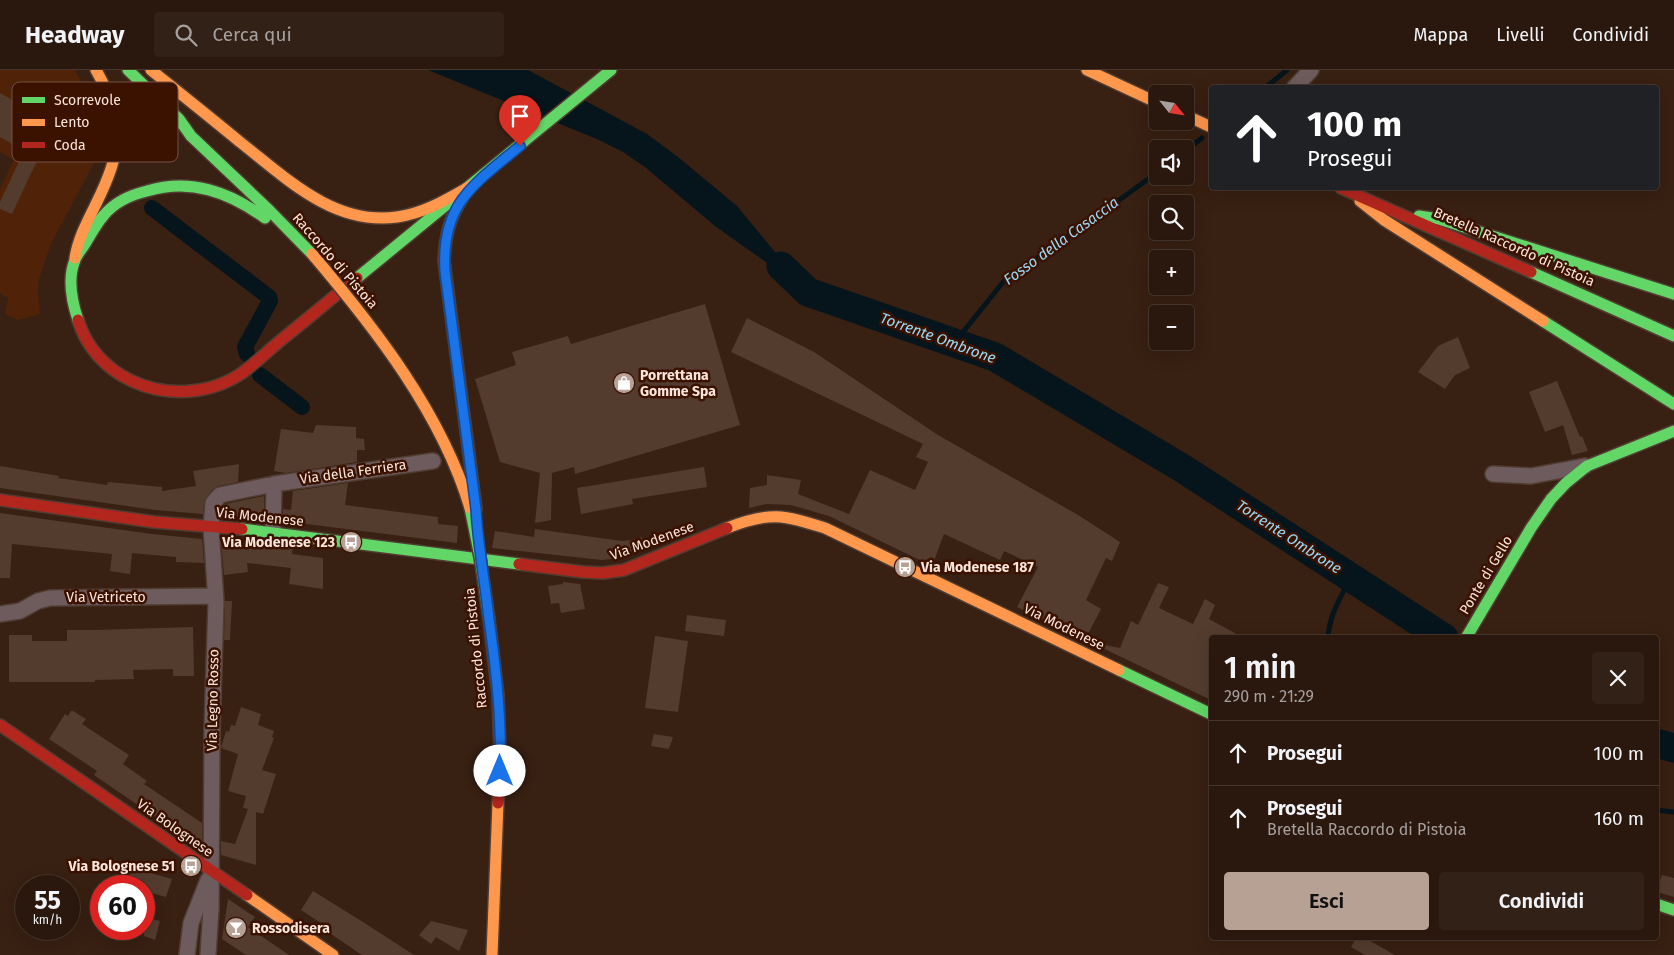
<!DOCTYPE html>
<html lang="it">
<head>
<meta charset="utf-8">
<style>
  :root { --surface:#2a180e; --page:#322117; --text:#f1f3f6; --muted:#a5a09e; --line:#46372e; --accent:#b7a094 }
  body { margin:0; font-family:"Fira Sans",sans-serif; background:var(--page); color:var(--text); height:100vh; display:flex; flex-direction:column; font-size:19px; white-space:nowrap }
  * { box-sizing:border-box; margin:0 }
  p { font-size:16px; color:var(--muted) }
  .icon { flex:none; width:28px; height:28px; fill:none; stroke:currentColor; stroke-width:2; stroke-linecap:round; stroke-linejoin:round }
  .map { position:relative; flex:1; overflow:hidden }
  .side { position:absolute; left:1209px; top:565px; width:450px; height:305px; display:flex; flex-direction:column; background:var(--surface); border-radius:5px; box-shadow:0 5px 20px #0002,0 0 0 1px var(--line) }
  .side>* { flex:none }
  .top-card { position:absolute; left:1209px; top:15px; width:450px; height:105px; border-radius:5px; box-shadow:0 5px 20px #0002,0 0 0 1px var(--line); background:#202124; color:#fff; overflow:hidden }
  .needle { width:32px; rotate:120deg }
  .fabs { position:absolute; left:1149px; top:15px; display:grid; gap:10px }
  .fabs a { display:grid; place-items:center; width:45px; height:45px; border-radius:5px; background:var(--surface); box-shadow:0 5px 20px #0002,0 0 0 1px var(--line); font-size:25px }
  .speed { position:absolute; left:15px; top:805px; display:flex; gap:10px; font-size:25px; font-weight:700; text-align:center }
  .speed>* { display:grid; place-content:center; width:65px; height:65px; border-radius:50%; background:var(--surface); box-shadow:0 5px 20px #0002,0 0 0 1px var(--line); line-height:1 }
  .speed small { font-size:12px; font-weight:400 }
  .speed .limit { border:8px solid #d22; background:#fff; color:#111 }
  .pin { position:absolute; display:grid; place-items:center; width:42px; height:42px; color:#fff; margin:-51px -21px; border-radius:50% 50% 50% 0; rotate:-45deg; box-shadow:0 0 5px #0007 }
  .pin .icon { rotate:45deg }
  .me { position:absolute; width:55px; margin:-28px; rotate:0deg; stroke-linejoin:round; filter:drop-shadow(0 0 4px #0008) }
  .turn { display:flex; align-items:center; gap:18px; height:105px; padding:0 15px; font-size:22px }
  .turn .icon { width:65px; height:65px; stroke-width:2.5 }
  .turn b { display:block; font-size:35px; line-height:42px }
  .round { display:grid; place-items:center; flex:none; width:52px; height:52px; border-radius:5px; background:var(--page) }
  .head { display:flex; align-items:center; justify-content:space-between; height:85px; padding:0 15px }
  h1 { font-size:30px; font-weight:600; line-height:38px }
  .primary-button { display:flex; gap:10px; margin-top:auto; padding:10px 15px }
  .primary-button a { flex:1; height:58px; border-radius:5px; background:var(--accent); color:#111; font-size:20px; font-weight:600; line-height:58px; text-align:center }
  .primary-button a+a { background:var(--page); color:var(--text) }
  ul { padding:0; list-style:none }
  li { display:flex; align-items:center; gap:15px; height:65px; padding:0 15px; border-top:1px solid var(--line) }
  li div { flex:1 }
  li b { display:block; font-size:19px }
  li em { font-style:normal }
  header { display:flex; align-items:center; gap:30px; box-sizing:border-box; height:70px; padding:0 25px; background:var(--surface); border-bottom:1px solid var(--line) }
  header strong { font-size:24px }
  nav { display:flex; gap:28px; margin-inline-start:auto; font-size:18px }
  .search { width:350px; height:45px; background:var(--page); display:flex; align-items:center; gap:12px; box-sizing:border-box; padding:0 18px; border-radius:5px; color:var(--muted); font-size:19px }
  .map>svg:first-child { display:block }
  .built { fill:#502308 }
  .water { fill:#06151b }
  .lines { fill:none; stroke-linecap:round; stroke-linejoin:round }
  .stream { stroke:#06151b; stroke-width:5 }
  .canal { stroke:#06151b; stroke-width:16 }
  .river { stroke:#06151b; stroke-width:29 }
  .building { fill:#533c2e }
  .street-casing { stroke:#503c31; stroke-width:18 }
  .fast-casing { stroke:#503c31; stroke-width:14 }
  .slow-casing { stroke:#503c31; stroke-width:14 }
  .jam-casing { stroke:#503c31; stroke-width:14 }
  .street { stroke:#6e5b5d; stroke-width:15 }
  .fast { stroke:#63d668; stroke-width:11 }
  .slow { stroke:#ff974d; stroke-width:11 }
  .jam { stroke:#b3261e; stroke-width:11 }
  .fast-bridge-casing { stroke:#503c31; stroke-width:14; stroke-linecap:butt }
  .slow-bridge-casing { stroke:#503c31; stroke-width:14; stroke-linecap:butt }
  .fast-bridge { stroke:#63d668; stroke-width:11 }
  .slow-bridge { stroke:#ff974d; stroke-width:11 }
  .route-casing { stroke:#114b97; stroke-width:12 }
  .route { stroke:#1a73e8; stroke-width:9 }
  .labels { text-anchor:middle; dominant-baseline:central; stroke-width:5; stroke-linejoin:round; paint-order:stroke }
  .street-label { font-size:14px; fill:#fbe5da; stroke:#3b1100 }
  .poi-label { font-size:14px; font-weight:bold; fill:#fbe5da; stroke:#3b1100; text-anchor:start }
  .water-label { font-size:15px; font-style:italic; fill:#97daf7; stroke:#3b1100 }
  .key { fill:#3b1100; stroke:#755141; stroke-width:1 }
  .key-label { font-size:14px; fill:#fbe5da }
</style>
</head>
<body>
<header>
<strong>Headway</strong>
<div class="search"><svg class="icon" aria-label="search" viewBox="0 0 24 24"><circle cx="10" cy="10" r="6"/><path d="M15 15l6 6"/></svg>Cerca qui</div>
<nav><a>Mappa</a><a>Livelli</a><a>Condividi</a></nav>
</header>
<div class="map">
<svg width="1674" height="885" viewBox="0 0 1674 885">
  <rect width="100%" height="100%" fill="#382012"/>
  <path class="built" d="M0,0H75L92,32L101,58L102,71L96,89L51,174L45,191L39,209L38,222L40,244L18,250L5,244L8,228L2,225L0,222V119L14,90L0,82Z"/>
  <path class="water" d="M428,0H528L647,64L678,87L737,136L808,222L715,156L645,97L623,82L599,70Z"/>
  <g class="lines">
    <path class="stream" d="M1265,18L1287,0
      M1185,81L1202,68
      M955,272L1004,211L1079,159L1158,102
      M1328,568C1329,545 1341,527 1351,507
      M1656,740L1674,742"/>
    <path class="canal" d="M152,138L269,227L270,231L245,277L247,284
      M260,305L302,337"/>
    <path class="river" d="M781,196L808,222L995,287L1182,398L1444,568
      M1656,673L1674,678"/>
  </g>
  <path class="building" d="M0,23L58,55L34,97L12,144L0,139V132L24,81L0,67Z
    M705,234L740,355L575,404L574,397L552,403L551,450L535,453L540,403L500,392L475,309L516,295L512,282L568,266L571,274Z
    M747,248L814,282L938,365L1078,445L1120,472L1112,491L1106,488L1086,530L1101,539L1089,562L1060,558L1017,537L1038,497L1004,481L1000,490L944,464L932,496L829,446L791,435L766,434L749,438L750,418L767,415V405L801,410L798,424L849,444L870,400L915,420L928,392L916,387L923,374L731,282Z
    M1458,267L1470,298L1455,305L1445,319L1418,302L1438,276Z
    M1557,311L1580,367L1582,366L1588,381L1572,385L1563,355L1545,362L1529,322Z
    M316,355L356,357V368L364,369L365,380H357V392L286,403L274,401L281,359L313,363Z
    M239,394L238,412L218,416L213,419L204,432L203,444L155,440L0,418V396L59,406L58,408L107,415L108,412L162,417V421L196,416L193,401Z
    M704,397L707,417L632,429L633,434L581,444L577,418Z
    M348,413L345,435L438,447V454L458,456L457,473L283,451V439L291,440L293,421Z
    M264,426V449L221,445L222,437L225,434Z
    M0,443L152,464L202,469L204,493L176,492V487L132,483L130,504L110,501L112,484L12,474L10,508H0Z
    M535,459L622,471L633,470L642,467L646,478L621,488L602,490L492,478L495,461L534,467Z
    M221,470L293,477L292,484L323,488V519L289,514L291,498L247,493L248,502L224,505Z
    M563,512L580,514L585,539L561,543L559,533L551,534L548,516L563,514Z
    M1158,513L1169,517L1159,538L1193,554L1205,529L1215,535L1209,549L1244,568H1211V630L1090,572L1120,578L1131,551L1138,555Z
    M225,531H232L230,570H224Z
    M687,545L726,550L724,566L685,561Z
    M193,557L194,606H173V599L133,600L134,609L95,610V612H9V565H32V571H67V560H95Z
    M655,566L688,571L678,642L645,638Z
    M241,637L261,644L258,655L274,661L272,667L274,668L262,700L276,704L263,744L256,742V795L221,785V771L235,774L248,739L243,738L246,726L228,721L238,684L221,678L226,661L229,662L231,655L235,656Z
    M71,641H73L86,649L82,654L129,685L123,694L147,711L144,714L202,753V779L94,705L97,701L49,669L65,644L68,646Z
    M654,664L673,667L669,679L651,676Z
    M122,795L172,809L166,827L144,821V816H116Z
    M1662,805L1674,808V827L1657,822Z
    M313,821L363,852L414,885H362L322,858L324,855L301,840Z
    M228,829L255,847L248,857L289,885H246L222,869Z
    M144,847L160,851L155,870L144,866Z
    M431,851L468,860L459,881L436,867L431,874L419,865Z
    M1356,868H1365L1395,885H1365L1351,877Z"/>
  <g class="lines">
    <g class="street-casing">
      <path id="street" d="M1294,18L1311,0
        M1493,404L1531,406L1585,396
        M273,462L274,414
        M0,544L20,541L38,531L50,528L215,526
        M187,885L191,853L208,810
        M208,885L211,839L212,661L216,532L211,457L213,433L220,425L274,414L433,391"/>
    </g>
    <g class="fast-casing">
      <path id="fast" d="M128,0L179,49L191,66L269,140L312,184
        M1419,146L1439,149L1674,224
        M1531,202L1674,266
        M357,208L611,0
        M78,250C72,232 67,209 75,190C77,184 82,179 85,174C91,164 96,154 104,145C115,132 130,125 147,121C191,108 229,122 265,148
        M1543,251L1674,334
        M242,459L519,494
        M1466,568L1531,458L1551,429L1566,413L1587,396L1674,361
        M1119,600L1211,644
        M1656,834L1674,840"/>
    </g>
    <g class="slow-casing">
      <path id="slow" d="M151,0C181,24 211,48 240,72C286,108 334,156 397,147C426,143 449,128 474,114
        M1087,0L1158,33
        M1185,45L1211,57
        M1360,131L1384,150L1543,251
        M75,188C78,169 87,152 96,134C122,81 126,53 96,0
        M727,458C770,441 783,445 825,458L1119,600
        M247,825L333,885
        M492,885L498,733"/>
    </g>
    <g class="jam-casing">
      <path id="jam" d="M1341,118L1531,202
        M462,129C449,148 445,168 444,191L476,439
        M78,250C86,277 106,299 132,311C166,327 210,325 242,303C257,292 271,278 286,266C310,247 333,227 357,208
        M0,430L154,452L242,459
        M519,494L583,502L603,503L624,500L727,458
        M489,549L498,625L500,684L498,733
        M0,655L247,825"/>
    </g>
    <use href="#street" class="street"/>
    <use href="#fast" class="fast"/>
    <use href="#slow" class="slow"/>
    <use href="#jam" class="jam"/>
    <g class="fast-bridge-casing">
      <path id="fast-bridge" d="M470,438L480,487L489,549"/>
    </g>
    <g class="slow-bridge-casing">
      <path id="slow-bridge" d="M312,184C375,258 442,344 470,438"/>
    </g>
    <use href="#fast-bridge" class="fast-bridge"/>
    <use href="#slow-bridge" class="slow-bridge"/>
  </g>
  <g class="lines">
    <g class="route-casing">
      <path id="route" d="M500,701C502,650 496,599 489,549C485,512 478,476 476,439L445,201C441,134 473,115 520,76"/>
    </g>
    <use href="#route" class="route"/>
  </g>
  <defs>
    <g id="shop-disc" transform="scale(1.125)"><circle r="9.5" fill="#b7a094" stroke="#3b1100"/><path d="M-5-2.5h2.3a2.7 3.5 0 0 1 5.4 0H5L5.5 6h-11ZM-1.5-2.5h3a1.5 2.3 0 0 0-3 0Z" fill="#fff"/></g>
    <g id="bus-disc" transform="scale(1.125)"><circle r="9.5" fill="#b7a094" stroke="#3b1100"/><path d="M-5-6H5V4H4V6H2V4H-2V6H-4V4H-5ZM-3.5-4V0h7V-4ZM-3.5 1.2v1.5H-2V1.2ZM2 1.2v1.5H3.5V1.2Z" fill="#fff"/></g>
    <g id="bar-disc" transform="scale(1.125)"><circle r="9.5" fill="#b7a094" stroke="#3b1100"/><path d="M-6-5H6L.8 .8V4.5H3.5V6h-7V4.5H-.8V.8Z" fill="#fff"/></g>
  </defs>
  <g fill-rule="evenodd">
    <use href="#shop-disc" x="624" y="313"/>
    <use href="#bus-disc" x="351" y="472"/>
    <use href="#bus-disc" x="905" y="497"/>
    <use href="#bus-disc" x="191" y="796"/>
    <use href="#bar-disc" x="236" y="858"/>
  </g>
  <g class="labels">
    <g class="street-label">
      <text transform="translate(1514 177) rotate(24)">Bretella Raccordo di Pistoia</text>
      <text transform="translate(335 191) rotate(49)">Raccordo di Pistoia</text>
      <text transform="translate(353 402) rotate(-8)">Via della Ferriera</text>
      <text transform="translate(260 447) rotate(6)">Via Modenese</text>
      <text transform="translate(652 471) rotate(-20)">Via Modenese</text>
      <text transform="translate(1486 505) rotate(-59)">Ponte di Gello</text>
      <text x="106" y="527">Via Vetriceto</text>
      <text transform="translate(1064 557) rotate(26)">Via Modenese</text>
      <text transform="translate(476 578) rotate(-96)">Raccordo di Pistoia</text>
      <text transform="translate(213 630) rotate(-89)">Via Legno Rosso</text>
      <text transform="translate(175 758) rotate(35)">Via Bolognese</text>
    </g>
    <g class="poi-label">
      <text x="640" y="305">Porrettana<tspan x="640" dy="16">Gomme Spa</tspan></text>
      <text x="335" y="472" text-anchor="end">Via Modenese 123</text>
      <text x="921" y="497">Via Modenese 187</text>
      <text x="175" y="796" text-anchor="end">Via Bolognese 51</text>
      <text x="252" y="858">Rossodisera</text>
    </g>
    <g class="water-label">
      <text transform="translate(1061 171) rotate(-36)">Fosso della Casaccia</text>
      <text transform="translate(938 268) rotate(20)">Torrente Ombrone</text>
      <text transform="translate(1289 467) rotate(33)">Torrente Ombrone</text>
    </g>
  </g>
  <rect x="12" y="12" width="166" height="80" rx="8" class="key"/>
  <rect x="22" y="27" width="23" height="6" fill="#63d668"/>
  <rect x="22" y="49" width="23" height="7" fill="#ff974d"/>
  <rect x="22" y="72" width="23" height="6" fill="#b3261e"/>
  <g class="key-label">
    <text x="54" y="35">Scorrevole</text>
    <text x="54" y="57">Lento</text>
    <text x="54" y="80">Coda</text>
  </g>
</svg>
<div class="fabs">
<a><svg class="needle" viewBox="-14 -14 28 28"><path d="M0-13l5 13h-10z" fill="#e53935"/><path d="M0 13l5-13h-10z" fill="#a5a09e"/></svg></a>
<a><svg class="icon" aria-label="sound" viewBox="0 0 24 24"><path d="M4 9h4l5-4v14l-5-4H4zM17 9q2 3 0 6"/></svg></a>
<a><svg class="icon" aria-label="search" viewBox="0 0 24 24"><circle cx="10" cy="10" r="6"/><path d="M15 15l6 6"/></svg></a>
<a>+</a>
<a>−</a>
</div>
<div class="speed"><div>55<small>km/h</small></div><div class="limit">60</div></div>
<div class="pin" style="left:520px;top:76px;background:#d93025"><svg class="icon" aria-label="arrive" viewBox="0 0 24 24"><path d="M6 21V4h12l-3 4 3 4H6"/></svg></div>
<svg class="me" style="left:500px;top:701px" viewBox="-20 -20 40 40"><circle r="19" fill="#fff"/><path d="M0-13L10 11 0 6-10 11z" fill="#1a73e8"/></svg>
<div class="top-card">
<div class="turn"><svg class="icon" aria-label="ahead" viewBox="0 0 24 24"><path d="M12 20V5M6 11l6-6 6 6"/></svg><div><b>100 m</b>Prosegui</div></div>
</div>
<section class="side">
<div class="head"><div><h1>1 min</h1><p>290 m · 21:29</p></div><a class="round"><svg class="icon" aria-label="close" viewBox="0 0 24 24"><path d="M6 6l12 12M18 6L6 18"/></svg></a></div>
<ul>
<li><svg class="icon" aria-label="ahead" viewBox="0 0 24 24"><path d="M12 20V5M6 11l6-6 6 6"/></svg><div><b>Prosegui</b></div><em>100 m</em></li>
<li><svg class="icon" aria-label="ahead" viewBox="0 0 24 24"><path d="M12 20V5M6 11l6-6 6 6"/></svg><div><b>Prosegui</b><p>Bretella Raccordo di Pistoia</p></div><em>160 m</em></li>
</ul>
<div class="primary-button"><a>Esci</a><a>Condividi</a></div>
</section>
</div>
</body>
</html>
